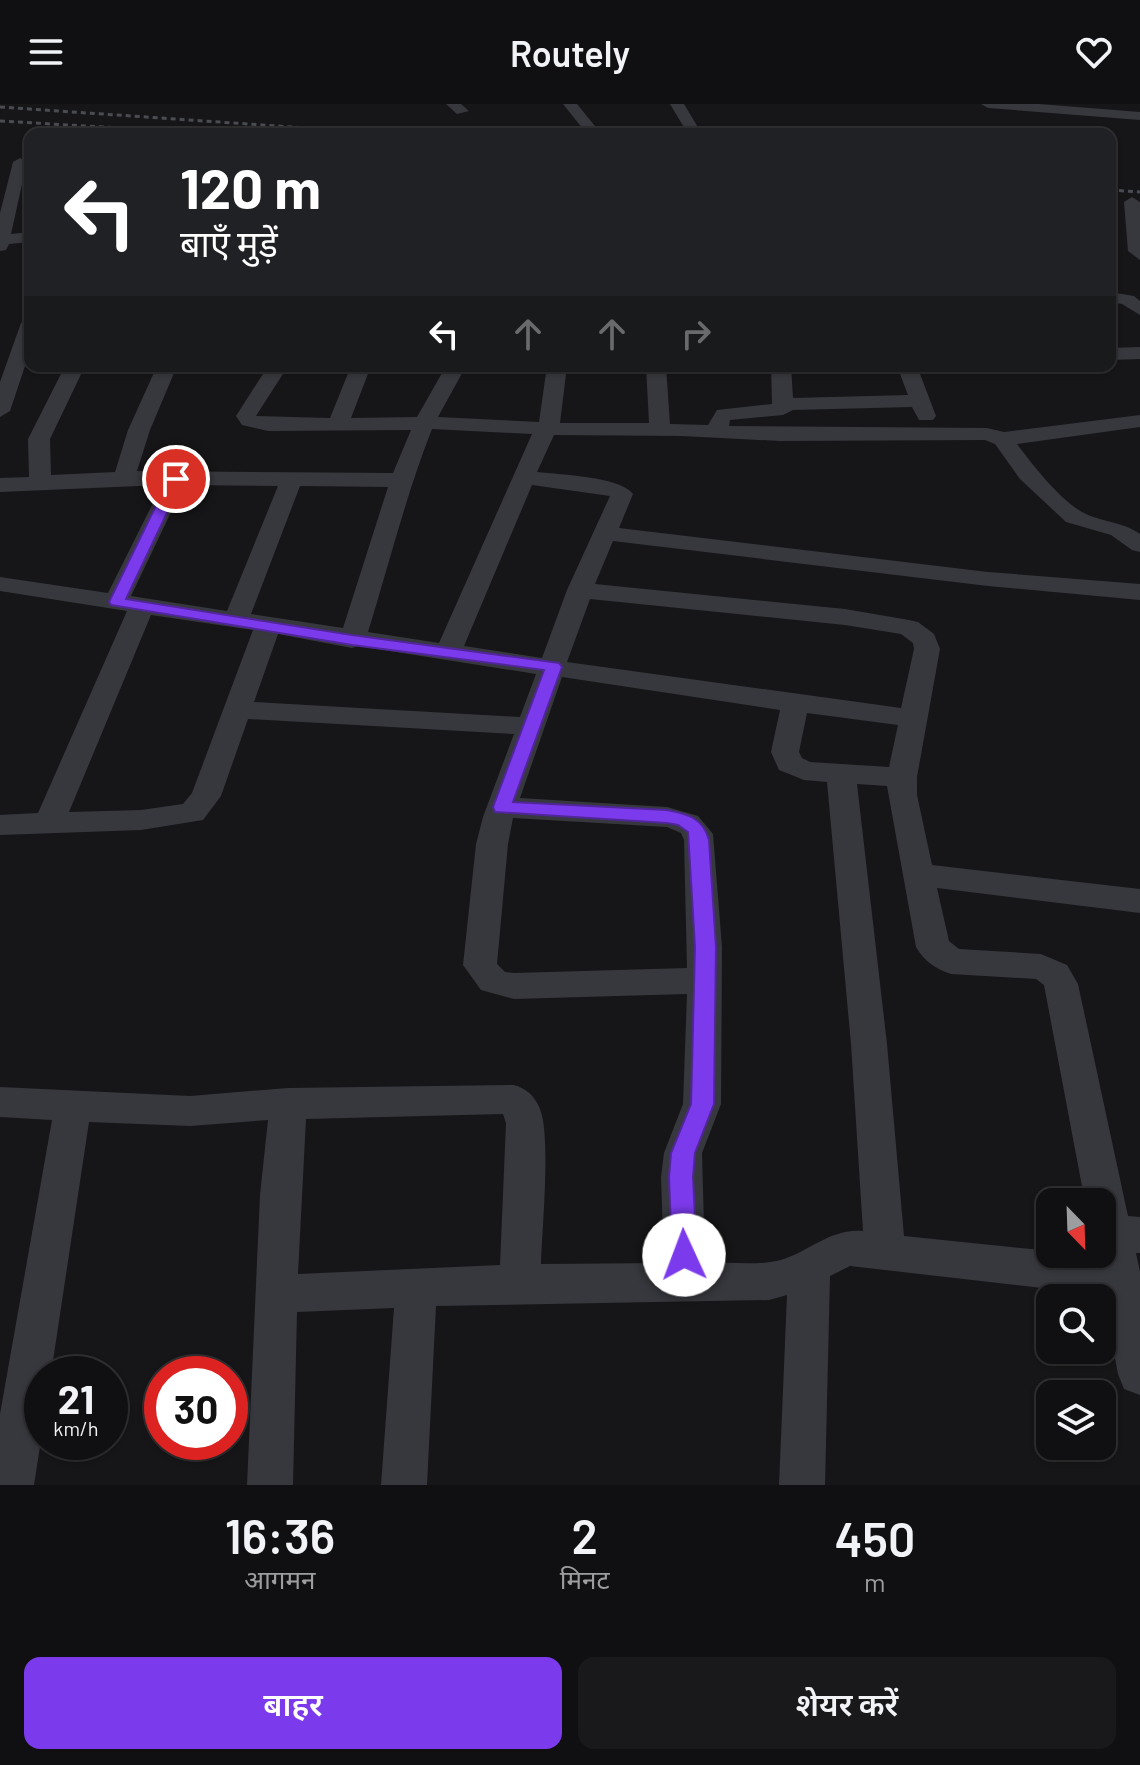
<!DOCTYPE html>
<html lang="hi">
<head>
<meta charset="utf-8">
<style>
  :root { --surface:#101012; --page:#19191b; --text:#f1f3f6; --muted:#9c9d9f; --line:#303032; --accent:#7c3aed }
  body { margin:0; font-family:Barlow,"Noto Sans Devanagari",sans-serif; background:var(--page); color:var(--text); height:100vh; display:flex; flex-direction:column; font-size:30px; white-space:nowrap }
  * { box-sizing:border-box; margin:0 }
  p { font-size:26px; color:var(--muted) }
  .icon { flex:none; width:44px; height:44px; fill:none; stroke:currentColor; stroke-width:2; stroke-linecap:round; stroke-linejoin:round }
  .map { position:relative; height:1381px; overflow:hidden }
  .panel { display:flex; flex-direction:column; background:var(--surface); flex:1 }
  .panel>* { flex:none }
  .guide { position:absolute; left:24px; top:24px; width:1092px; height:244px; border-radius:16px; box-shadow:0 2px 6px #0004,0 0 0 2px var(--line); background:#202124; color:#fff; overflow:hidden }
  .needle { width:52px; rotate:157deg }
  .fabs { position:absolute; left:1036px; top:1084px; display:grid; gap:16px }
  .fabs a { display:grid; place-items:center; width:80px; height:80px; border-radius:16px; background:var(--surface); box-shadow:0 2px 6px #0004,0 0 0 2px var(--line); font-size:40px }
  .speed { position:absolute; left:24px; top:1252px; display:flex; gap:16px; font-size:40px; font-weight:700; text-align:center }
  .speed>* { display:grid; place-content:center; width:104px; height:104px; border-radius:50%; background:var(--surface); box-shadow:0 2px 6px #0004,0 0 0 2px var(--line); line-height:1 }
  .speed small { font-size:20px; font-weight:400 }
  .speed .limit { border:12px solid #d22; background:#fff; color:#111 }
  .pin { position:absolute; display:grid; place-items:center; width:68px; height:68px; color:#fff; margin:-34px; border:4px solid #fff; border-radius:50%; box-shadow:0 2px 8px #0007 }
  .me { position:absolute; width:88px; margin:-44px; rotate:358deg; stroke-linejoin:round; filter:drop-shadow(0 0 6px #0008) }
  .turn { display:flex; align-items:center; gap:28px; height:168px; padding:0 24px; font-size:36px }
  .turn .icon { width:104px; height:104px; stroke-width:2.5 }
  .turn b { display:block; font-size:56px; line-height:68px }
  .lanes { display:flex; align-items:center; height:76px; padding:0 24px; background:#0003; justify-content:center; gap:40px; direction:ltr }
  .lanes .off { opacity:.35 }
  .eta { display:flex; justify-content:space-evenly; align-items:center; height:136px; text-align:center }
  .eta b { font-size:48px; font-weight:600; line-height:56px }
  .cta { display:flex; gap:16px; margin-top:auto; padding:16px 24px }
  .cta a { flex:1; height:92px; border-radius:16px; background:var(--accent); color:#fff; font-size:32px; font-weight:600; line-height:92px; text-align:center }
  .cta a+a { background:var(--page); color:var(--text) }
  header { display:flex; justify-content:space-between; align-items:center; height:104px; padding:0 24px; background:var(--surface); font-size:36px; font-weight:600 }
  .map>svg:first-child { display:block }
  .lines { fill:none; stroke-linecap:round; stroke-linejoin:round }
  .minor { fill:#37383d; fill-rule:evenodd }
  .rail { stroke:#4a4c52; stroke-width:3; stroke-dasharray:5 4; stroke-linecap:butt }
  .route { fill:#7c3aed; stroke:#51269a; stroke-width:2 }
</style>
</head>
<body>
<header><svg class="icon" aria-label="menu" viewBox="0 0 24 24"><path d="M4 6h16M4 12h16M4 18h16"/></svg>Routely<svg class="icon" aria-label="heart" viewBox="0 0 24 24"><path d="M12 20l-8-8c-3-5 5-10 8-4 3-6 11-1 8 4z"/></svg></header>
<div class="map">
<svg width="1140" height="1381" viewBox="0 0 1140 1381">
  <rect width="100%" height="100%" fill="#161618"/>
  <g class="lines">
    <path class="minor" d="M446,0H461L469,7L457,10Z
      M563,0H577L599,27L597,30H587Z
      M670,0H684L702,30H688Z
      M981,0H1039L1140,8V16L988,4Z
      M20,54L27,58L11,130L30,128V138L9,140L6,146L0,147V109L13,58Z
      M1132,93L1140,98V156L1128,147L1124,98Z
      M1110,188L1134,192L1140,197V211L1122,200L1110,198Z
      M30,213V247L10,307L0,313V278L21,219Z
      M1140,243V255L1110,256V244Z
      M65,262H85L50,335L51,371L115,368L128,326L157,262H177L150,326L137,367L393,369L411,326L268,327L242,321L236,312L268,262H288L256,312L330,314L351,262H371L351,314L417,313L446,262H466L438,313L539,318L547,262H567L560,319H649L646,262H666L670,320L708,321L717,306L772,300L771,262H791L793,294L908,291L897,262H917L936,312L933,316H919L912,303L793,306L783,311L730,316L729,322L987,324L1004,328L1140,311V323L1017,340C1033,361 1058,394 1082,408C1100,418 1122,417 1140,430V448L1132,446L1111,431L1066,418L1020,375L995,340L985,336L780,337L682,332L554,331L537,368C561,371 619,372 633,390L619,424L988,468L1140,480V496L988,482L613,437L595,480L845,505L909,516L918,518L934,530L940,545L917,673V691L932,761L1140,785V809L937,784L949,837L959,845L1041,850L1067,861L1078,880L1128,1112L1140,1113V1149H1136L1140,1168V1291L1124,1285L1118,1270L1103,1191L850,1162L830,1172L825,1381H779L787,1191L769,1196L436,1202L427,1381H381L394,1204L297,1208L293,1381H247L260,1091L268,1016L190,1022L89,1018L51,1270H42V1330L34,1381H0V1310L52,1016L0,1013V983L190,992L288,984L514,981C527,985 534,991 540,1005C551,1032 542,1126 541,1160L664,1159L661,1073L664,1049L683,1000L687,890L514,895L481,886L463,861L476,740L483,713L514,630L248,615L221,692L203,716L141,726L0,731V711L38,709L127,507L0,487V473L108,489L162,381L0,388V374L29,373L28,335ZM432,325L532,330L439,539L368,528C389,460 406,391 432,325ZM184,381L278,382L227,507L131,492ZM532,381L610,392L567,486L542,554L464,542ZM300,382L388,383L343,524L251,510ZM590,495L845,521L901,530L913,539L914,545L901,604L567,558ZM151,511L253,526L192,689L183,700L141,706L69,708ZM278,530L352,544L358,542L536,570L520,613L254,598ZM562,573L780,606L771,648L779,666L804,676L827,678L851,940L863,1127C831,1124 810,1147 781,1156C758,1162 729,1158 705,1158L702,1049L721,1000L722,843L713,730L698,712L667,703L520,694ZM807,609L898,621L889,663L810,658L802,654L799,648ZM857,680L887,682L916,843C924,857 936,865 951,870L1036,875L1044,881L1085,1098H1102V1150H1050V1147L904,1132L887,940ZM513,714L667,723L681,729L684,736L687,864L514,869L505,868L497,860L508,740ZM503,1010L506,1019L500,1161L298,1170L306,1015Z"/>
    <path class="rail" d="M0,3L394,30
      M0,17L224,30
      M1110,86L1140,88"/>
  </g>
  <path class="route" d="M176,371L183,375L126,495L352,531L559,559L562,563L513,698L667,706C688,710 703,714 709,736L716,843L714,1000L695,1049L693,1073L697,1151L693,1159L684,1163L675,1159L672,1151L669,1073L671,1049L691,1000L695,843L688,728L678,721L667,719L495,708L493,703L544,566L352,541L111,501L109,498L169,375Z"/>
</svg>
<div class="fabs">
<a><svg class="needle" viewBox="-14 -14 28 28"><path d="M0-13l5 13h-10z" fill="#e53935"/><path d="M0 13l5-13h-10z" fill="#9c9d9f"/></svg></a>
<a><svg class="icon" aria-label="search" viewBox="0 0 24 24"><circle cx="10" cy="10" r="6"/><path d="M15 15l6 6"/></svg></a>
<a><svg class="icon" aria-label="layers" viewBox="0 0 24 24"><path d="M12 4l9 5-9 5-9-5zM3 14l9 5 9-5"/></svg></a>
</div>
<div class="speed"><div>21<small>km/h</small></div><div class="limit">30</div></div>
<div class="pin" style="left:176px;top:375px;background:#d93025"><svg class="icon" aria-label="arrive" viewBox="0 0 24 24"><path d="M6 21V4h12l-3 4 3 4H6"/></svg></div>
<svg class="me" style="left:684px;top:1151px" viewBox="-20 -20 40 40"><circle r="19" fill="#fff"/><path d="M0-13L10 11 0 6-10 11z" fill="#7c3aed"/></svg>
<div class="guide">
<div class="turn"><svg class="icon" aria-label="left" viewBox="0 0 24 24"><path d="M17 20v-9H6M10 6l-5 5 5 5"/></svg><div><b>120 m</b>बाएँ मुड़ें</div></div>
<div class="lanes"><svg class="icon" aria-label="left" viewBox="0 0 24 24"><path d="M17 20v-9H6M10 6l-5 5 5 5"/></svg><svg class="icon off" aria-label="ahead" viewBox="0 0 24 24"><path d="M12 20V5M6 11l6-6 6 6"/></svg><svg class="icon off" aria-label="ahead" viewBox="0 0 24 24"><path d="M12 20V5M6 11l6-6 6 6"/></svg><svg class="icon off" aria-label="right" viewBox="0 0 24 24"><path d="M7 20v-9h11M14 6l5 5-5 5"/></svg></div>
</div>
</div>
<section class="panel">
<div class="eta">
<div><b>16:36</b><p>आगमन</p></div>
<div><b>2</b><p>मिनट</p></div>
<div><b>450</b><p>m</p></div>
</div>
<div class="cta"><a>बाहर</a><a>शेयर करें</a></div>
</section>
</body>
</html>
